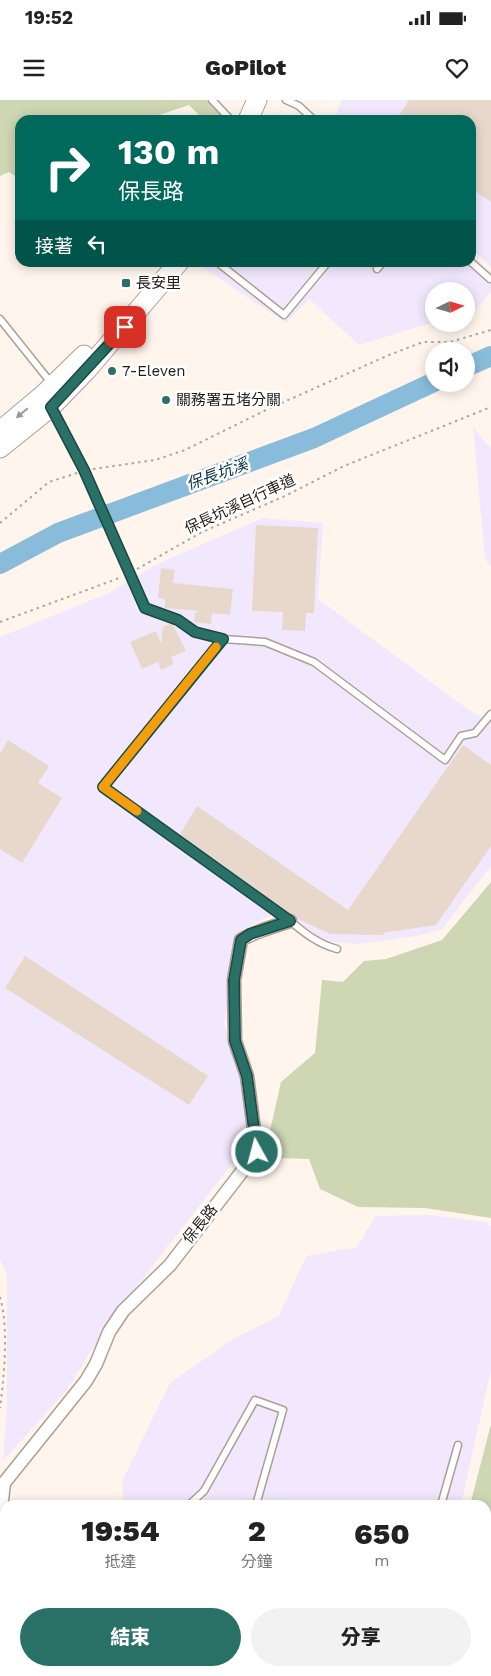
<!DOCTYPE html>
<html lang="zh-TW">
<head>
<meta charset="utf-8">
<style>
  :root { --surface:#fff; --page:#f2f2f2; --text:#222; --muted:#767676; --accent:#297066 }
  body { margin:0; font-family:"Work Sans","Noto Sans TC",sans-serif; background:var(--page); color:var(--text); height:100vh; display:flex; flex-direction:column; font-size:19px; white-space:nowrap }
  * { box-sizing:border-box; margin:0 }
  p { font-size:16px; color:var(--muted) }
  .icon { flex:none; width:28px; height:28px; fill:none; stroke:currentColor; stroke-width:2; stroke-linecap:round; stroke-linejoin:round }
  .map { position:relative; flex:1; overflow:hidden }
  .side { position:absolute; left:0px; top:1400px; width:491px; height:176px; display:flex; flex-direction:column; background:var(--surface); border-radius:15px 15px 0 0; box-shadow:0 2px 12px #0003 }
  .side>* { flex:none }
  .hud { position:absolute; left:15px; top:15px; width:461px; height:152px; border-radius:15px; box-shadow:0 2px 12px #0003; background:#00695c; color:#fff; overflow:hidden }
  .needle { width:32px; rotate:85deg }
  .controls { position:absolute; left:425px; top:182px; display:grid; gap:10px }
  .controls a { display:grid; place-items:center; width:50px; height:50px; border-radius:50%; background:var(--surface); box-shadow:0 2px 12px #0003; font-size:25px }
  .pin { position:absolute; display:grid; place-items:center; width:42px; height:42px; color:#fff; margin:-21px; border-radius:10px; box-shadow:0 2px 8px #0006 }
  .me { position:absolute; width:55px; margin:-28px; rotate:353deg; stroke-linejoin:round; filter:drop-shadow(0 0 4px #0008) }
  .turn { display:flex; align-items:center; gap:18px; height:105px; padding:0 20px; font-size:22px }
  .turn .icon { width:65px; height:65px; stroke-width:2.5 }
  .turn b { display:block; font-size:35px; line-height:42px }
  .then { display:flex; align-items:center; height:48px; padding:0 20px; background:#0003; gap:10px; font-size:19px }
  .eta { display:flex; justify-content:space-evenly; align-items:center; height:85px; text-align:center }
  .eta b { font-size:30px; font-weight:800; line-height:35px }
  .cta { display:flex; gap:10px; margin-top:auto; padding:10px 20px }
  .cta a { flex:1; height:58px; border-radius:30px; background:var(--accent); color:#fff; font-size:20px; font-weight:800; line-height:58px; text-align:center }
  .cta a+a { background:var(--page); color:var(--text) }
  .status { display:flex; justify-content:space-between; align-items:center; height:35px; padding:0 25px; background:var(--surface); direction:ltr }
  .status svg { height:14px; fill:currentColor }
  header { display:flex; justify-content:space-between; align-items:center; height:65px; padding:0 20px; background:var(--surface); font-size:22px; font-weight:800 }
  .map>svg:first-child { display:block }
  .industrial { fill:#f2e8fd }
  .green { fill:#cfd6b3 }
  .water { fill:#89bcda }
  .lines { fill:none; stroke-linecap:round; stroke-linejoin:round }
  .river { stroke:#89bcda; stroke-width:20 }
  .building { fill:#e8d8cb }
  .lane-casing { stroke:#ae9f93; stroke-width:9 }
  .street-casing { stroke:#ae9f93; stroke-width:15 }
  .primary-casing { stroke:#ae9f93; stroke-width:21 }
  .path { stroke:#aea59f; stroke-width:2; stroke-dasharray:2.5 4; stroke-linecap:butt }
  .lane { stroke:#fff; stroke-width:6 }
  .street { stroke:#fff; stroke-width:12 }
  .primary { stroke:#fff; stroke-width:19 }
  .oneway { fill:#9b9897 }
  .route-casing { stroke:#1b4942; stroke-width:12 }
  .route { stroke:#297066; stroke-width:9 }
  .slow { stroke:#f59e0b; stroke-width:9 }
  .poi-dot { fill:#297066; stroke:#fff; stroke-width:2 }
  .labels { text-anchor:middle; dominant-baseline:central; stroke-width:5; stroke-linejoin:round; paint-order:stroke }
  .poi-label { font-size:15px; fill:#211b17; stroke:#fff; text-anchor:start }
  .street-label { font-size:15px; fill:#211b17; stroke:#fff }
  .water-label { font-size:16px; font-style:italic; fill:#053146; stroke:#fff }
</style>
</head>
<body>
<div class="status"><b>19:52</b><svg viewBox="0 0 49 12"><path d="M0 12V9h3v3zM5 12V6h3v6zM10 12V3h3v9zM15 12V0h3v12zM26 1h20v11H26zM47 4h2v5h-2z"/></svg></div>
<header><svg class="icon" aria-label="menu" viewBox="0 0 24 24"><path d="M4 6h16M4 12h16M4 18h16"/></svg>GoPilot<svg class="icon" aria-label="heart" viewBox="0 0 24 24"><path d="M12 20l-8-8c-3-5 5-10 8-4 3-6 11-1 8 4z"/></svg></header>
<div class="map">
<svg width="491" height="1576" viewBox="0 0 491 1576">
  <rect width="100%" height="100%" fill="#fff5ed"/>
  <path class="industrial" d="M342,0H491V167L471,147V20H334Z
    M471,155L491,173V192L475,210L466,213V191H434V222L359,245L309,199L286,223L197,164L471,162Z
    M473,327L491,349V467L485,459Z
    M263,418L323,423L318,499L469,610L491,622V766L442,829L418,836L356,844L326,841L294,820L275,813L237,833L232,855L229,898L224,923L242,973L252,1038L113,1217L66,1291L3,1361L7,1303V1174L0,1160V537L109,493L155,465Z
    M429,1115L486,1122L491,1127V1270L461,1405H123V1379L170,1283L233,1239L279,1216L306,1156L357,1147L375,1116Z
    M486,1434L491,1438V1576H126L128,1571H486Z"/>
  <path class="green" d="M0,0H207L225,19L204,20L189,5L150,18L149,20H20V79L9,72L0,76Z
    M491,782V1118L425,1108L358,1107L320,1089L309,1059L280,1058L267,1044L281,982L315,953L322,880L343,882L364,861L386,859L442,840Z
    M491,1324V1426L486,1421V1405H470Z"/>
  <path class="water" d="M0,1488H5V1520H0Z"/>
  <g class="lines">
    <path class="river" d="M466,267L491,256
      M0,464L58,433L314,338L434,282"/>
  </g>
  <path class="building" d="M409,0H491V102L471,88V20H396Z
    M256,425L318,428L314,513H306L305,531L282,530L283,512L252,511Z
    M161,468L175,470L173,483L233,489L230,515L212,513L211,524L194,522L195,513L200,511L165,508V499L158,498Z
    M172,523L186,551L171,557L174,564L161,570L158,562L142,569L130,542L156,531L161,543L163,527Z
    M8,640L49,666L38,683L62,698L22,763L0,749V654Z
    M463,645L491,665V746L436,825L382,833L385,835L330,834L298,819L180,734L197,706L348,810Z
    M25,856L208,976L189,1005L5,888Z"/>
  <g class="lines">
    <g class="lane-casing">
      <path id="lane" d="M212,0L231,20
        M286,0L299,6L314,20
        M217,162L284,215L328,162
        M471,162L490,179
        M377,169L383,162
        M0,219L52,284
        M52,308L84,370L145,508L178,520L195,532L223,539L265,542L314,562L445,660L461,636L475,633L491,614
        M223,539L103,687L290,821C306,834 318,844 337,849
        M189,1405L204,1391L255,1300L283,1310L256,1405
        M441,1405L458,1345
        M0,1526L5,1525
        M78,1576L81,1571
        M363,1576L366,1571
        M417,1576L491,1573"/>
    </g>
    <g class="street-casing">
      <path id="street" d="M0,1417L4,1383L86,1281L96,1264L109,1232L123,1211L170,1165L257,1052L247,976L235,941L234,880L241,840C255,831 274,827 290,821"/>
    </g>
    <g class="primary-casing">
      <path id="primary" d="M248,20L257,0
        M0,331L44,294L84,255
        M0,348L51,307L86,271L179,162"/>
    </g>
    <path class="path" d="M93,369L155,360L185,350L266,310L389,255L423,242H450L491,230
      M0,423L49,382L77,373
      M137,469L202,432L285,396L344,366L491,307
      M0,522L122,477
      M0,1197C9,1227 4,1278 0,1308"/>
    <use href="#lane" class="lane"/>
    <use href="#street" class="street"/>
    <use href="#primary" class="primary"/>
  </g>
  <defs><path id="oneway-solid" d="M-6-.8H1V-3.2L6.5 0L1 3.2V.8H-6Z" transform="scale(1.25)"/></defs>
  <use class="oneway" href="#oneway-solid" transform="translate(22 313) rotate(140)"/>
  <g class="lines">
    <g class="route-casing">
      <path id="route" d="M125,227L51,307L84,370L145,508L178,520L195,532L223,539L103,687L290,821L250,834L241,840L234,880L235,941L247,976L257,1052"/>
    </g>
    <use href="#route" class="route"/>
    <path class="slow" d="M137,711L103,687L216,547"/>
  </g>
  <g class="poi-dot">
    <rect x="121" y="178" width="10" height="10" rx="2.5"/>
    <circle cx="112" cy="271" r="5"/>
    <circle cx="166" cy="300" r="5"/>
  </g>
  <g class="labels">
    <g class="poi-label">
      <text x="136" y="183">長安里</text>
      <text x="122" y="271">7-Eleven</text>
      <text x="176" y="300">關務署五堵分關</text>
    </g>
    <g class="street-label">
      <text transform="translate(240 404) rotate(-25)">保長坑溪自行車道</text>
      <text transform="translate(200 1124) rotate(-51)">保長路</text>
    </g>
    <g class="water-label">
      <text transform="translate(217 374) rotate(-20)">保長坑溪</text>
    </g>
  </g>
</svg>
<div class="controls">
<a><svg class="needle" viewBox="-14 -14 28 28"><path d="M0-13l5 13h-10z" fill="#e53935"/><path d="M0 13l5-13h-10z" fill="#767676"/></svg></a>
<a><svg class="icon" aria-label="sound" viewBox="0 0 24 24"><path d="M4 9h4l5-4v14l-5-4H4zM17 9q2 3 0 6"/></svg></a>
</div>
<div class="pin" style="left:125px;top:227px;background:#d93025"><svg class="icon" aria-label="arrive" viewBox="0 0 24 24"><path d="M6 21V4h12l-3 4 3 4H6"/></svg></div>
<svg class="me" style="left:257px;top:1052px" viewBox="-20 -20 40 40"><circle r="17" fill="#297066" stroke="#fff" stroke-width="3"/><path d="M0-11L8 9 0 5-8 9z" fill="#fff"/></svg>
<div class="hud">
<div class="turn"><svg class="icon" aria-label="right" viewBox="0 0 24 24"><path d="M7 20v-9h11M14 6l5 5-5 5"/></svg><div><b>130 m</b>保長路</div></div>
<div class="then">接著<svg class="icon" aria-label="left" viewBox="0 0 24 24"><path d="M17 20v-9H6M10 6l-5 5 5 5"/></svg></div>
</div>
<section class="side">
<div class="eta">
<div><b>19:54</b><p>抵達</p></div>
<div><b>2</b><p>分鐘</p></div>
<div><b>650</b><p>m</p></div>
</div>
<div class="cta"><a>結束</a><a>分享</a></div>
</section>
</div>
</body>
</html>
